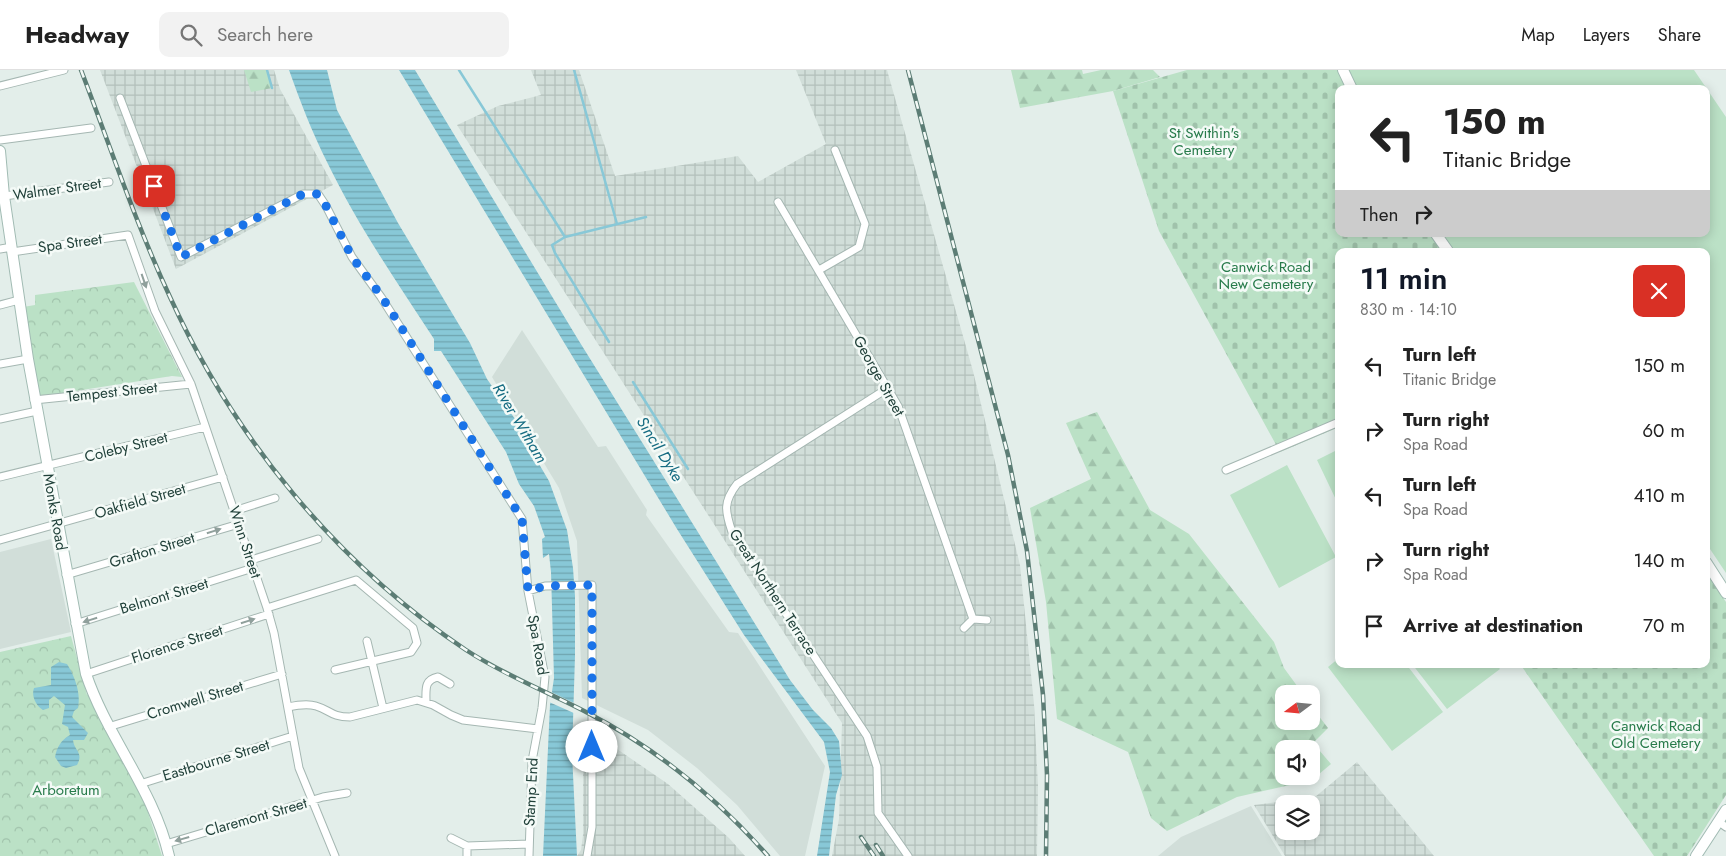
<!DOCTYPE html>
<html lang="en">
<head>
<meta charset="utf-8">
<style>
  :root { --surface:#fff; --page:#f2f2f2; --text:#222; --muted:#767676; --line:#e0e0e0; --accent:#111827 }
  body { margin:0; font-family:Jost,sans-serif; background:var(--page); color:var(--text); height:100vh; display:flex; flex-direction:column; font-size:19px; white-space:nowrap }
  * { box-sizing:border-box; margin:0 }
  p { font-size:16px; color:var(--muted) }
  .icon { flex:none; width:28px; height:28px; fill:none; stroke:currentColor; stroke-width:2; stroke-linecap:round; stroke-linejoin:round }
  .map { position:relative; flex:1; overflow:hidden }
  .sheet { position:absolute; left:1335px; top:178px; width:375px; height:420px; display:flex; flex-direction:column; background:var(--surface); border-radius:10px; box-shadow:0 2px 12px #0003 }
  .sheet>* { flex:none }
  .guide { position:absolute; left:1335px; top:15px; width:375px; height:152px; border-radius:10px; box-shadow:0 2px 12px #0003; background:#fff; color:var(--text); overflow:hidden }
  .needle { width:32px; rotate:254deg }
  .controls { position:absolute; left:1275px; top:615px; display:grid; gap:10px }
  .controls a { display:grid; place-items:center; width:45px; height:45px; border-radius:10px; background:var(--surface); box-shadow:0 2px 12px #0003; font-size:25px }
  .pin { position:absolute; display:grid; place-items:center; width:42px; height:42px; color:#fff; margin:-21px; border-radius:10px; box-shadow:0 2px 8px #0006 }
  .me { position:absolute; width:55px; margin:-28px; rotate:0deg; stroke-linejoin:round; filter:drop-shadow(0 0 4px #0008) }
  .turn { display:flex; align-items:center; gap:18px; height:105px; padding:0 25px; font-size:22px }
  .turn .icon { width:65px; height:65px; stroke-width:2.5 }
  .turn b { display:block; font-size:35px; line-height:42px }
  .then { display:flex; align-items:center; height:48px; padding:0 25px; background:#0003; gap:10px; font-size:19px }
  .round { display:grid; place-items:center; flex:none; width:52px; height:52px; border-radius:10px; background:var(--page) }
  .summary { display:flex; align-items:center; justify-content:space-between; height:85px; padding:0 25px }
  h1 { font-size:30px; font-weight:600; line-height:38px; color:var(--accent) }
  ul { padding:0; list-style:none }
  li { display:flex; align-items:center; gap:15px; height:65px; padding:0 25px }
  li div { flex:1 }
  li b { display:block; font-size:19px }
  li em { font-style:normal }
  header { display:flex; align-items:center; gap:30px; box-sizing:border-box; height:70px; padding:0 25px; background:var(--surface); border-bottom:1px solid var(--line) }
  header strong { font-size:24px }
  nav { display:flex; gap:28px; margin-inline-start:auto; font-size:18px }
  .search { width:350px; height:45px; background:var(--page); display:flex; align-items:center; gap:12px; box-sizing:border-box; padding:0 18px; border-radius:10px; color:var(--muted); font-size:19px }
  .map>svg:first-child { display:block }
  .built { fill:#d1ded9 }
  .industrial { fill:url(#industrial-grid); fill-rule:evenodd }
  .grass { fill:#bbe1c6 }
  .forest { fill:url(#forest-firs); fill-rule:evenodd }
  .cemetery { fill:url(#cemetery-stones) }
  .park { fill:url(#park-crowns) }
  .water { fill:url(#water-rules) }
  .pier { fill:#e3eeea }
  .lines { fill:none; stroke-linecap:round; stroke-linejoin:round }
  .stream { stroke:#88c8d7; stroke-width:2.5 }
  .minor-casing { stroke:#a5b7b2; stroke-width:9 }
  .secondary-casing { stroke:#a1bbb3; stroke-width:12 }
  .minor { stroke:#fff; stroke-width:7 }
  .secondary { stroke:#fff; stroke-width:10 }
  .rail-casing { stroke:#5c7d75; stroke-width:4.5 }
  .rail { stroke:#f4faf7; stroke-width:2.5; stroke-dasharray:8; stroke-linecap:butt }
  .oneway { fill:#90a09c }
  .route { stroke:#1a73e8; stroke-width:9; stroke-dasharray:0 16.2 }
  .labels { text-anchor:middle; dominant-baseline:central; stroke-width:5; stroke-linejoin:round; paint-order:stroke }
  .park-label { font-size:15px; fill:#287b4b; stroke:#f4faf7 }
  .street-label { font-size:15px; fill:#21413a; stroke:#f4faf7 }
  .water-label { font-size:16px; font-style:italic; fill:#166c82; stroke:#f4faf7 }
</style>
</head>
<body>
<header>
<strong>Headway</strong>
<div class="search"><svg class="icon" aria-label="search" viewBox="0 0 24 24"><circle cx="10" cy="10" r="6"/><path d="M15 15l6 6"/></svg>Search here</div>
<nav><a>Map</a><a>Layers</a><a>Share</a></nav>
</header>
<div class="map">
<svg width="1726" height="786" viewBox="0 0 1726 786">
  <defs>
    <pattern id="industrial-grid" width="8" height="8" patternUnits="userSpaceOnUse" patternTransform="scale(1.25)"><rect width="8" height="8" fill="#d1ded9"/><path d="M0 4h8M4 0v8" fill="none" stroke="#b3c0bb"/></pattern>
    <pattern id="forest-firs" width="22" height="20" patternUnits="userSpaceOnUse" patternTransform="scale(1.25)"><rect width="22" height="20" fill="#bbe1c6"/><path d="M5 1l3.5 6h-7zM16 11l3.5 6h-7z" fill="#a0c2ab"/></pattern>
    <pattern id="cemetery-stones" width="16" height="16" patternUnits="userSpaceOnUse" patternTransform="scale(1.25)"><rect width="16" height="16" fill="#bbe1c6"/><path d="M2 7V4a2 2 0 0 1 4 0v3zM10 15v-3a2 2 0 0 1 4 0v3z" fill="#a0c2ab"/></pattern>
    <pattern id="park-crowns" width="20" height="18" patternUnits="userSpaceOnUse" patternTransform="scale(1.25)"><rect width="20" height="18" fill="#bbe1c6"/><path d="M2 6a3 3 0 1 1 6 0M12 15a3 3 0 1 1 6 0" fill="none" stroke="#a0c2ab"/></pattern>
    <pattern id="water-rules" width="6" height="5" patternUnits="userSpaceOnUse" patternTransform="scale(1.25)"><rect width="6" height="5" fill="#88c8d7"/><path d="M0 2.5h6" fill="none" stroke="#6fa4af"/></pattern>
  </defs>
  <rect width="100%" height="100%" fill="#e3eeea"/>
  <path class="built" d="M522,260L598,377L606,376L647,440L646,445L729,562L738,563L825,696L805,786H780L737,735L697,698L648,660L582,628L577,471L559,418L492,307Z
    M51,469L71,562L0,579V482Z
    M1251,736L1282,786H1158L1181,767Z"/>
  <path class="industrial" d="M100,0H274L280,19L333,115L176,199Z
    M531,0H579L615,106L738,86L758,112L826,74L796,0H887L973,301L1020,495L1034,634L1038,716L1037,786H832L839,749L842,653L457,55L498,36L541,25Z
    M598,666L668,714L729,768L745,786H577L581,780L583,765V667Z
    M1357,692L1434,786H1285L1254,735L1315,727ZM1284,734H1311V761H1284Z"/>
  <path class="grass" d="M1348,0H1694L1726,47V503L1706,473V181H1454L1442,164H1706V19H1358Z
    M1339,379V436L1317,390Z
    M1287,395L1336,487L1279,518L1230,425Z
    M1339,588V594H1406L1443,642L1392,681L1328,597Z
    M1412,594H1496L1500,599L1447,639Z"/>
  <path class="forest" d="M244,0H267L272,18L251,22Z
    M1011,0H1082L1083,4L1101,0H1153L1160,7L1113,21L1020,38Z
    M1097,342L1150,440L1189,464L1274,572L1284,598L1303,624H1284V651H1311V636L1328,658L1313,673L1331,694L1312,710L1237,727L1167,761L1151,748L1128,682L1057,649L1046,532L1030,438L1091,409L1066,353ZM1284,679H1311V706H1284Z"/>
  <path class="cemetery" d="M1187,0H1343L1352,19H1339V164H1431L1443,181H1339V357L1280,382L1159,161L1113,21Z
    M1706,503L1726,532V725L1687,786H1654L1520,594H1706Z"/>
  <path class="park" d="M134,212L182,307L172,306L37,327L23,237L35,235V225Z
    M71,566L87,625L93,619L145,733L162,786H0V582Z"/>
  <path class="water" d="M289,0H327L337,40L360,83L398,153L470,273L487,309L520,356L526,372L549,411L567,460L573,498L575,526V586L572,684L577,786H543L550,635L554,608L551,502L549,484L543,488L542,469L545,467L534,436L519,414L506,382L441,281H434V269C396,211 357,154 327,92C312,62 300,31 289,0Z
    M399,0H415L579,271L790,610L813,640L831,658L839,671L842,705L836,725L829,786H817L830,702L824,672L744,565L677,459Z
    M59,592L67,594C75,607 81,623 78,638L74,641L72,647L88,663L84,670H73C74,681 84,682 77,695L66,698L61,696L55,687C57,677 61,670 70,665L68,657L62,654L65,635L54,626L49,630V638L43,640C36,636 31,626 34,618L51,615V597Z"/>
  <path class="pier" d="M549,621L576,634V644L549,632Z"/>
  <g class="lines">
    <path class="stream" d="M267,0L272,18
      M459,0L565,167
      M574,0L617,154
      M609,272L555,183L552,175L565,167L646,147
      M633,312L688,399"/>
    <g class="minor-casing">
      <path id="minor" d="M0,16L64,0
        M120,28L181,187L303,124H318L326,136L352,187L381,227L522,449L528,521L545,607L542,638L532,691L529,786
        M0,70L91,58
        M4,126L109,112
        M778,132L898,336L973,549L964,558
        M0,179L12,177
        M12,182L128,165L155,241L191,314L267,538L274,563L299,698L335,786
        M819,200L859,177L865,154L835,80
        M0,235L19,230
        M0,294L28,289
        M888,318L737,414C723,432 725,441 732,462L867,666L877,697L878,743L908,786
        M34,330L191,314
        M0,349L37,341
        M1226,400L1339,352
        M0,407L205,357
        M234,441L275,428
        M0,470L223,407
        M251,490L318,469
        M66,505L239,454
        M528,521L545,516L592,515V757L587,786
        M267,538L356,510L413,558L417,573L411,582L335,600
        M973,549L987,550
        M75,554L253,498
        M367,571L383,638
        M86,604L269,544
        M426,632C426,619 424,610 438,607L450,614
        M288,637C297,635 307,633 316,636C330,640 331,647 350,647L417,630L433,635L451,645L463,650L538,659
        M108,657L282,604
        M140,714L293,666
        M1719,752L1726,757
        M451,768L467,776L529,774
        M166,774L323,727L347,723
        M467,776V786"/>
    </g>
    <g class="secondary-casing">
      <path id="secondary" d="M1343,0L1352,19
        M0,81L4,126L28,289L86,604C107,667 154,720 169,786
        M1436,164L1448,181
        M1706,492L1726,523
        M1696,786L1726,740"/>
    </g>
    <use href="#minor" class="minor"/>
    <use href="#secondary" class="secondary"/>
    <g class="rail-casing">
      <path id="rail" d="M81,0C110,76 136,154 170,227C234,368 337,494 466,580C504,605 546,621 586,642C656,678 716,727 768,786
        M908,0L1008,385L1027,481L1043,625L1047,705L1046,786
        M861,767L874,786
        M876,775L883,786"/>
    </g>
    <use href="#rail" class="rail"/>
  </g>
  <defs><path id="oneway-solid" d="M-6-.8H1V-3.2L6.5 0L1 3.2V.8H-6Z" transform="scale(1.25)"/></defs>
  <g class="oneway">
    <use href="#oneway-solid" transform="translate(144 211) rotate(71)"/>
    <use href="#oneway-solid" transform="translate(214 461) rotate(-17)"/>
    <use href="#oneway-solid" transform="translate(90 550) rotate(163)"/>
    <use href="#oneway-solid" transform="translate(248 551) rotate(-18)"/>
    <use href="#oneway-solid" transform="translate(182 769) rotate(164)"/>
  </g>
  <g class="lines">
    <path class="route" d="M154,116L181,187L303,124H318L326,136L352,187L382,227L522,449L528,521L545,516L592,515V677"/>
  </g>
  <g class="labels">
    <g class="park-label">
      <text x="1204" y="63">St Swithin's<tspan x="1204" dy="17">Cemetery</tspan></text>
      <text x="1266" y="197">Canwick Road<tspan x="1266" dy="17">New Cemetery</tspan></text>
      <text x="1656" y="656">Canwick Road<tspan x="1656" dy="17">Old Cemetery</tspan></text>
      <text x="66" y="720">Arboretum</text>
    </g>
    <g class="street-label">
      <text transform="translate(57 119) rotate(-8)">Walmer Street</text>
      <text transform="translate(70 173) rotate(-8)">Spa Street</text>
      <text transform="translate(879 306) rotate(61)">George Street</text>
      <text transform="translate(112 322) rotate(-6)">Tempest Street</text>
      <text transform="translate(126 377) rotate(-14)">Coleby Street</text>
      <text transform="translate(140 431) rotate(-16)">Oakfield Street</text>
      <text transform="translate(55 442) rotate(80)">Monks Road</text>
      <text transform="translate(245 472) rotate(72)">Winn Street</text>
      <text transform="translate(152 480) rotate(-17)">Grafton Street</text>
      <text transform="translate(773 522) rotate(57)">Great Northern Terrace</text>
      <text transform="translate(164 526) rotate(-17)">Belmont Street</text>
      <text transform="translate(177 574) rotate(-18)">Florence Street</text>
      <text transform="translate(538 575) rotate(80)">Spa Road</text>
      <text transform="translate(195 630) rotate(-17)">Cromwell Street</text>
      <text transform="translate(216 690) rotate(-17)">Eastbourne Street</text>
      <text transform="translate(531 722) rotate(-87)">Stamp End</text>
      <text transform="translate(256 747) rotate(-16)">Claremont Street</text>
    </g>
    <g class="water-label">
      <text transform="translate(520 353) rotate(59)">River Witham</text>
      <text transform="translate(660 379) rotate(58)">Sincil Dyke</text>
    </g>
  </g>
</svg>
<div class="controls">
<a><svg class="needle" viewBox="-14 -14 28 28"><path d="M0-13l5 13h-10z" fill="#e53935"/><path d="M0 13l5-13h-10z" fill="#767676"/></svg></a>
<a><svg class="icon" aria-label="sound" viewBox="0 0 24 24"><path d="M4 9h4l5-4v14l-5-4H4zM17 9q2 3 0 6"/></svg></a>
<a><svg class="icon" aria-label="layers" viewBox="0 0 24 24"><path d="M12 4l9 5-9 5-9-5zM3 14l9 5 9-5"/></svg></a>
</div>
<div class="pin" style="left:154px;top:116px;background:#d93025"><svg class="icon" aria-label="arrive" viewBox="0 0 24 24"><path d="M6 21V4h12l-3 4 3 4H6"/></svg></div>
<svg class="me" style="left:592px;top:677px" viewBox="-20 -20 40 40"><circle r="19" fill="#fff"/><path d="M0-13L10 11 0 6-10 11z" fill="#1a73e8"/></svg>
<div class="guide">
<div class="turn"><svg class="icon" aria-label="left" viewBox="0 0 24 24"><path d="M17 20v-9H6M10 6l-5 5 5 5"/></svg><div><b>150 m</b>Titanic Bridge</div></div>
<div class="then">Then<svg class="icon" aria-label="right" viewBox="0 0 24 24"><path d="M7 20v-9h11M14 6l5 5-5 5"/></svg></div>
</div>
<section class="sheet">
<div class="summary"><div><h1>11 min</h1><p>830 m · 14:10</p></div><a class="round" style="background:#d93025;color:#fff"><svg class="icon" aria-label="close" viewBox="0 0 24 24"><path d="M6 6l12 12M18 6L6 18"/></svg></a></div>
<ul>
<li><svg class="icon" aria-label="left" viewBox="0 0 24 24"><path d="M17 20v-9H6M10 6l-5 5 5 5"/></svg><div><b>Turn left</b><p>Titanic Bridge</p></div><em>150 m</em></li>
<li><svg class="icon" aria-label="right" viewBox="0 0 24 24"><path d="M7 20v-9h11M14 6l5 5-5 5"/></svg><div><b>Turn right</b><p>Spa Road</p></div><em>60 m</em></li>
<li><svg class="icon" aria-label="left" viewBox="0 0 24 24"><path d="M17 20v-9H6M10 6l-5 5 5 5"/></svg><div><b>Turn left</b><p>Spa Road</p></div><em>410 m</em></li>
<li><svg class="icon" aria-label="right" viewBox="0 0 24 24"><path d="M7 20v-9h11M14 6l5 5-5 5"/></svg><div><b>Turn right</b><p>Spa Road</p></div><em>140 m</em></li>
<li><svg class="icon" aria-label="arrive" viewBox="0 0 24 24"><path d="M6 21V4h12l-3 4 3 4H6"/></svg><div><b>Arrive at destination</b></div><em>70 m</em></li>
</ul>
</section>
</div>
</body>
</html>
